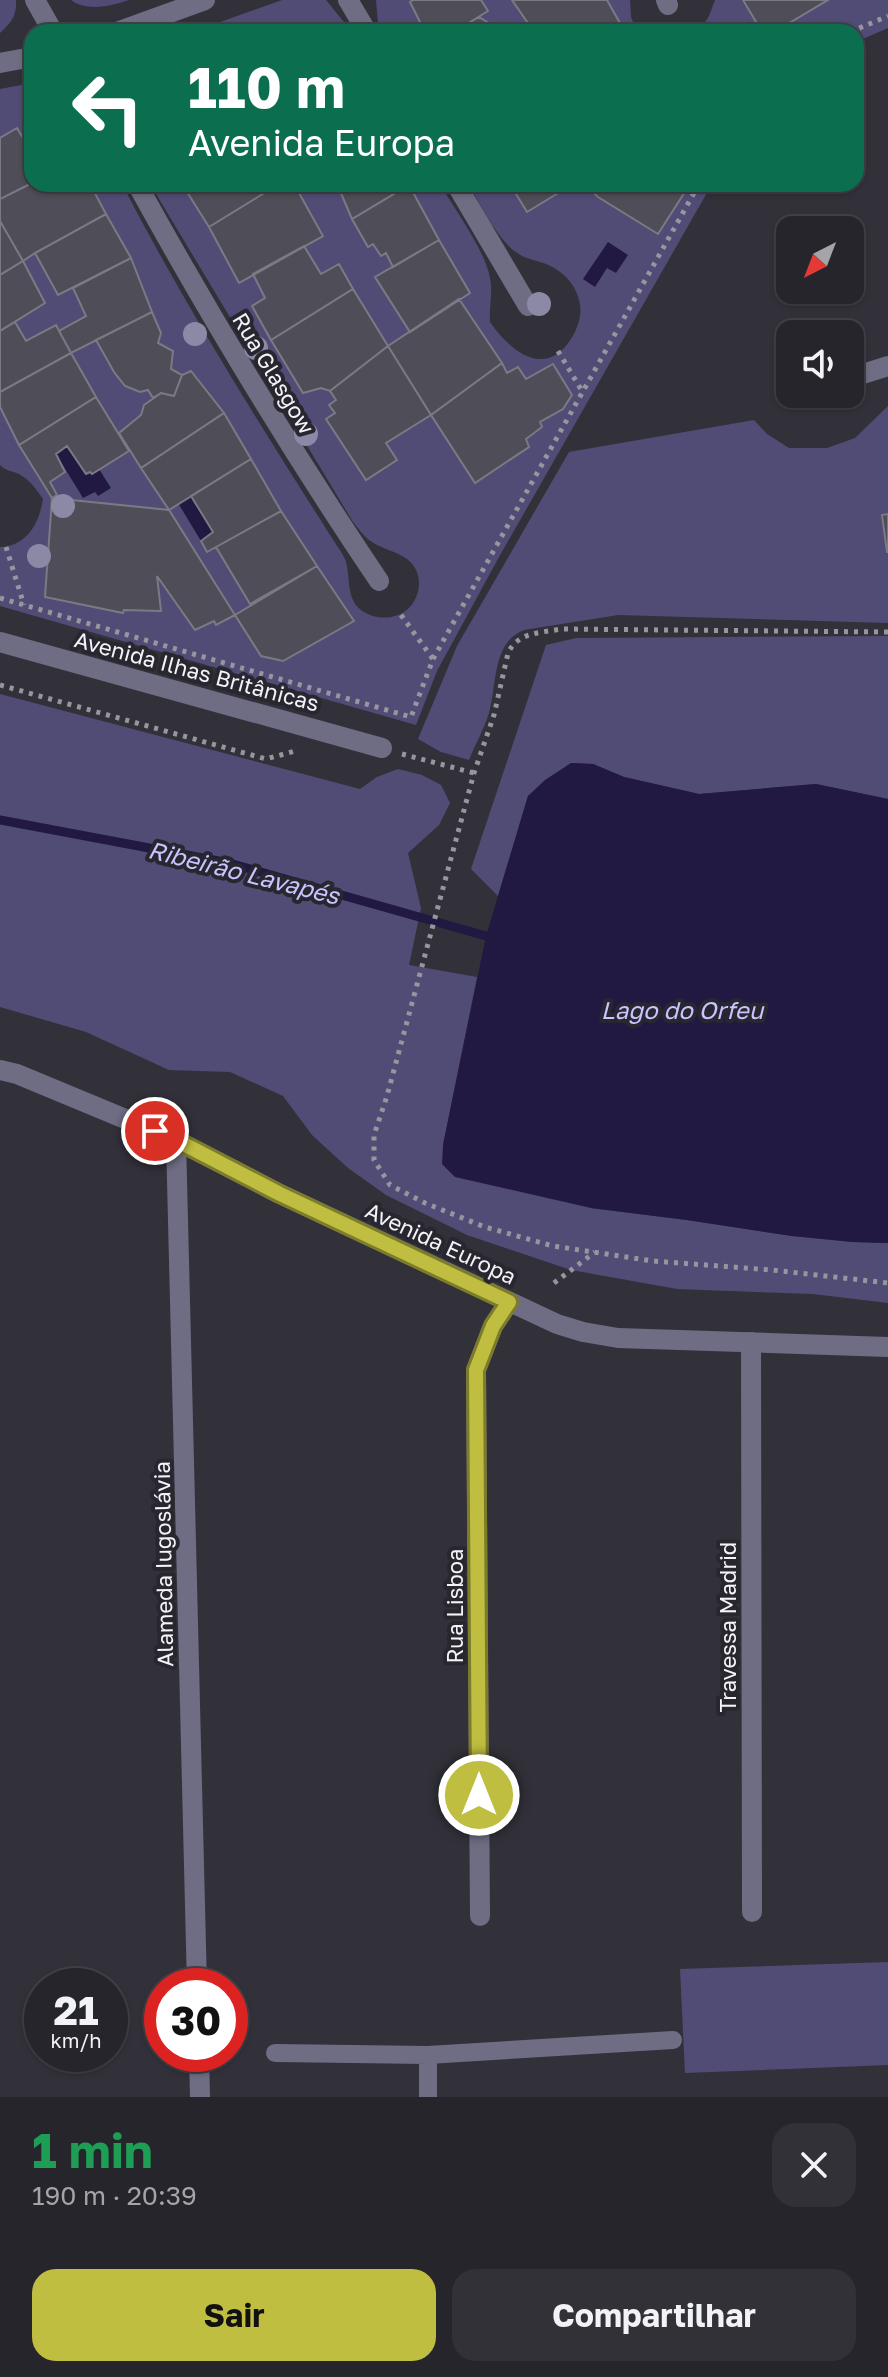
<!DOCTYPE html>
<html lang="pt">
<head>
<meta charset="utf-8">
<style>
  :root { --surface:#26252c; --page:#323138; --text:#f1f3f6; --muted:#a4a5a9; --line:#424248; --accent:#bfbe41 }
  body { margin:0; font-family:"Golos Text",sans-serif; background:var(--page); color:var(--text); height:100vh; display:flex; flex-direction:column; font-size:30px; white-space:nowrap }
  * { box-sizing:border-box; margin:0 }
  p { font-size:26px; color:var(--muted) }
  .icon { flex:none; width:44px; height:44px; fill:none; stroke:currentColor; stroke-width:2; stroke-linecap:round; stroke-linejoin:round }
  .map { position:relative; height:2097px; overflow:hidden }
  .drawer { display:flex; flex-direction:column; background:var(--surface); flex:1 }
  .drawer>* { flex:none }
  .hud { position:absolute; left:24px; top:24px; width:840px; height:168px; border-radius:24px; box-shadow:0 2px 6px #0004,0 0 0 2px var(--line); background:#0b6e4f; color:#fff; overflow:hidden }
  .needle { width:52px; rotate:222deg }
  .fabs { position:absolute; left:776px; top:216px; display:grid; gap:16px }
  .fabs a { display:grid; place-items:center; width:88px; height:88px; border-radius:16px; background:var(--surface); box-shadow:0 2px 6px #0004,0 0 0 2px var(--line); font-size:40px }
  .speed { position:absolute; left:24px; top:1968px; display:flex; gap:16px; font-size:40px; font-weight:700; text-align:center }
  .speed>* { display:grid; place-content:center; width:104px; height:104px; border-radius:50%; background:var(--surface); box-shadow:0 2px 6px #0004,0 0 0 2px var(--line); line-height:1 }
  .speed small { font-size:20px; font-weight:400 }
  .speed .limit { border:12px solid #d22; background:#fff; color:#111 }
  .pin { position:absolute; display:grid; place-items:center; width:68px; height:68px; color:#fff; margin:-34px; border:4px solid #fff; border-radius:50%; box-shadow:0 2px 8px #0007 }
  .me { position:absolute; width:88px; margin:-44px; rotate:0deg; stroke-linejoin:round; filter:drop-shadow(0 0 6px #0008) }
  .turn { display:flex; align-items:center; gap:28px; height:168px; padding:0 32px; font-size:36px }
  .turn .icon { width:104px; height:104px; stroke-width:2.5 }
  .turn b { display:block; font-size:56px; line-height:68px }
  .round { display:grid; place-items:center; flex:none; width:84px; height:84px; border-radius:24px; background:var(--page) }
  .head { display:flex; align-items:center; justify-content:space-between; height:136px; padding:0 32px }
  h1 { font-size:48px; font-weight:700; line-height:60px; color:#1e9e55 }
  .button { display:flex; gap:16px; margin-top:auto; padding:16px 32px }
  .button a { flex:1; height:92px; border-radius:24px; background:var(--accent); color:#111; font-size:32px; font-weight:700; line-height:92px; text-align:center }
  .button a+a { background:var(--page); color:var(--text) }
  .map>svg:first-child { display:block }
  .green { fill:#514c75 }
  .water { fill:#211942 }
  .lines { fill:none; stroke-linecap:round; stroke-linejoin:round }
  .stream { stroke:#211942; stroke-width:9 }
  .building { fill:#4f4e58; stroke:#7b7a84; stroke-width:2 }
  .path { stroke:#97969e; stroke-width:5; stroke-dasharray:4 6; stroke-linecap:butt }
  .service { stroke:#6f6d83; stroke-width:18 }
  .minor { stroke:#6f6d83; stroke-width:20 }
  .tertiary { stroke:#6f6d83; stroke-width:20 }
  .tree { fill:#8c89a6 }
  .route-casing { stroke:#7c7c2a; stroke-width:20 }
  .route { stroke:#bfbe41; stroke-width:14 }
  .labels { text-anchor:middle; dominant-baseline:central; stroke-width:8; stroke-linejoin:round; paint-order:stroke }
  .street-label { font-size:22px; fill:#f4f3f9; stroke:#282730 }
  .water-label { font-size:24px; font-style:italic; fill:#c9c3ff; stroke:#282730 }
</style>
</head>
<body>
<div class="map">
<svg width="888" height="2097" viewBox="0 0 888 2097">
  <rect width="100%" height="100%" fill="#32313a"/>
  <path class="green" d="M0,0H16C17,16 11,23 0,33Z
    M71,0H129C111,6 87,12 71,0Z
    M282,0H326L352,32H192Z
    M376,0H630L631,17L637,32H383L378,23Z
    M715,0H888V28L856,42V32H699L709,16Z
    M32,83V184H122C185,306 258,422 332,538C336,545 342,552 345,559C351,574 345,598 361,610C375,621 398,620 410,607C422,593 423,571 407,559C396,551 381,549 369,540C363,535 358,528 353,522L150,184H440C455,210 485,250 490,278C493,292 489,307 490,322C509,350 545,380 571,339C577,329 582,317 580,304C577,286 564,271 546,264C533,259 526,260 513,250C494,233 481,206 469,184H712L499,557L437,671L416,725L0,606V547C27,546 39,524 43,499C36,489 30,480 19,474C11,470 7,472 0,465V89Z
    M888,406V514L884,515L888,552V623L618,615L524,630C492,642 497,685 489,713C484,729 475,745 469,760L441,752L418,739L457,646L569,452L754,420L767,434L789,448H827L855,438Z
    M888,636V799L816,784L699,794L624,777L593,764L571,763L528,796L498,896L471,869L546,645L576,638Z
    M0,694L360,789L377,777L398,769L422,775L441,785L450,803L439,825L408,853L421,908L409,965L477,977L443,1145L591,1208L687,1220L792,1236L853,1242L888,1243V1303L813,1294L677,1289L571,1270L467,1235L386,1195L348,1168L312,1135L283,1096L230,1072L169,1070L86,1032L0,1007Z
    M888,1962V2065L685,2073L680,1969Z"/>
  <path class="water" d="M608,242L628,255L616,273L607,268L595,287L583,279Z
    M67,446L85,474L90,472L92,474L99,469L111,488L98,496L95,492L83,498L56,454Z
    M191,496L213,532L201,541L178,503Z
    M571,763L593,764L624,777L699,794L816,784L888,799V1243L853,1242L792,1236L687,1220L591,1208L455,1177L442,1164L443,1145L486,936L528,796L545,780Z"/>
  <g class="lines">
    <path class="stream" d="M0,820L229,863L486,936"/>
  </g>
  <path class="building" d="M413,0H481L488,11L454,32H425L410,2Z
    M512,0H607L625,32H534Z
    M743,0H828L774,32H762Z
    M479,17L492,25L497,32H454Z
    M17,128L32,153V183L0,199V138Z
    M32,183L90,184L106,214L35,253L23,261L0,221V199Z
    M182,184H279L209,227Z
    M279,184H294L323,236L239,283L209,227Z
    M337,184H408L409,185L352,219Z
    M510,184H573L527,212Z
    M584,184H690L658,234L598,197Z
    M409,185L439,240L393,267L386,253L381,256L373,244L368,247L352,219Z
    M106,214L131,258L58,295L35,253Z
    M0,221L23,261L0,275Z
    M439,240L470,293L410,332L375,277Z
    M304,246L321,274L339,264L353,289L271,340L252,306L265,298L253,274Z
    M131,258L152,312L71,353L59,331L86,316L73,288Z
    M23,261L45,303L0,331V275Z
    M353,289L388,346L330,391L321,388L303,393L271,340Z
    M459,299L502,363L431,415L388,346Z
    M152,312L161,333L158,343L173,351L171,369L182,375L174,396L161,393L153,398L148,390L140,392L125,386L114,372L96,340Z
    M15,322L26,341L56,325L71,353L0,392V331Z
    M388,346L431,415L386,443L397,460L366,480L326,419L335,413L329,405L336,400L330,391Z
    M71,353L96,397L19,445L0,407V392Z
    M502,363L507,373L518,367L526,379L553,364L572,395L563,409L540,422L542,427L526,439L529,447L475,483L431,415Z
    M191,371L224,413L141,468L119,433L141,415L144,405L161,393L174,396L182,375Z
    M96,397L129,451L92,474L90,472L86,474L67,446L56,454L65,472L50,482L57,495L52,498L19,445Z
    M224,413L251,459L169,510L141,468Z
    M251,459L281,511L207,552L201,541L213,532L191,496Z
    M52,498L169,510L235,615L216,625L214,621L195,630L157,576L161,611L124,610L123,613L45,597Z
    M281,511L317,566L250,604L216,547Z
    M888,514V552H887L882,515Z
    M317,566L354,621L283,661L261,656L235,615Z"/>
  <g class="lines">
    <path class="path" d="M850,32L888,16
      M558,351L582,391
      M6,547L24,605
      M0,598L411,717L433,659L699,184
      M401,615L433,659
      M888,632L561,629C540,633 518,632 508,653L494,715L474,773L387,1096L374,1135V1160L390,1185L425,1203L485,1227L553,1246L653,1261L772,1270L888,1283
      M0,685L266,759L295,751
      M402,754L474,773
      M554,1283L595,1252"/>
    <path class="service" d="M275,2053L428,2055L673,2040
      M428,2055V2097"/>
    <path class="minor" d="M35,0L53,32
      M348,0L367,32
      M666,0L668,5
      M117,32L205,0
      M0,63L32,57
      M137,184C212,320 292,452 379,581
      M456,184L528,306
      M0,642L382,748
      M176,1140L197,1986
      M751,1342L752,1912
      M480,1916L476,1370L493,1326L509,1302
      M199,2054L200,2097"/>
    <path class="tertiary" d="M850,378L888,366
      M0,1070L17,1074L176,1140L280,1194L557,1324L583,1332L618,1338L888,1347"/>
  </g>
  <g class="tree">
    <circle cx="539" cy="304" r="12"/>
    <circle cx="195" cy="334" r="12"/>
    <circle cx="256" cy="348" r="12"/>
    <circle cx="306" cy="434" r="12"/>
    <circle cx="63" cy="506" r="12"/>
    <circle cx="39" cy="556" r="12"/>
  </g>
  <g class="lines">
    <g class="route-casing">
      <path id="route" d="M155,1131L176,1140L280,1194L509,1302L493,1326L476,1370L479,1795"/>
    </g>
    <use href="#route" class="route"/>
  </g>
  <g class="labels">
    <g class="street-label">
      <text transform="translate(274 373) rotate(59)">Rua Glasgow</text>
      <text transform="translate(197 671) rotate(15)">Avenida Ilhas Britânicas</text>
      <text transform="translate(441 1243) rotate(25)">Avenida Europa</text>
      <text transform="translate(163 1564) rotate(-91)">Alameda Iugoslávia</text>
      <text transform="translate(454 1606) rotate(-90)">Rua Lisboa</text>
      <text transform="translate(727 1627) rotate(-90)">Travessa Madrid</text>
    </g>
    <g class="water-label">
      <text transform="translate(244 872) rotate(14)">Ribeirão Lavapés</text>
      <text x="682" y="1009">Lago do Orfeu</text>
    </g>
  </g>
</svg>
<div class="fabs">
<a><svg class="needle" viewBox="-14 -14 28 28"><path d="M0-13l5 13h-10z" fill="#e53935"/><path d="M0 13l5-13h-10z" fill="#a4a5a9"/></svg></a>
<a><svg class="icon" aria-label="sound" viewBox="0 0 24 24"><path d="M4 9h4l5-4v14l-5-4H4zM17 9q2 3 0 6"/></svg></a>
</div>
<div class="speed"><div>21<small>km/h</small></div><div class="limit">30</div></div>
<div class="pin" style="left:155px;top:1131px;background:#d93025"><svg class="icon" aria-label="arrive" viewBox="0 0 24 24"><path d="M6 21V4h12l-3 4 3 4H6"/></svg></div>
<svg class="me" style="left:479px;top:1795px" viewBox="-20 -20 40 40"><circle r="17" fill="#bfbe41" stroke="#fff" stroke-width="3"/><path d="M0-11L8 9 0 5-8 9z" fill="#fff"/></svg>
<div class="hud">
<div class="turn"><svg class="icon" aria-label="left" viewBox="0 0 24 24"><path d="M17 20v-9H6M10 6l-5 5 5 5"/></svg><div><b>110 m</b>Avenida Europa</div></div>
</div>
</div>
<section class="drawer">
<div class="head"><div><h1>1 min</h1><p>190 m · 20:39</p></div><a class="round"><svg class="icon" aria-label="close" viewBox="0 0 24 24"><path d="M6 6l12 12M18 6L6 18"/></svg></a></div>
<div class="button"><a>Sair</a><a>Compartilhar</a></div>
</section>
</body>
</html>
